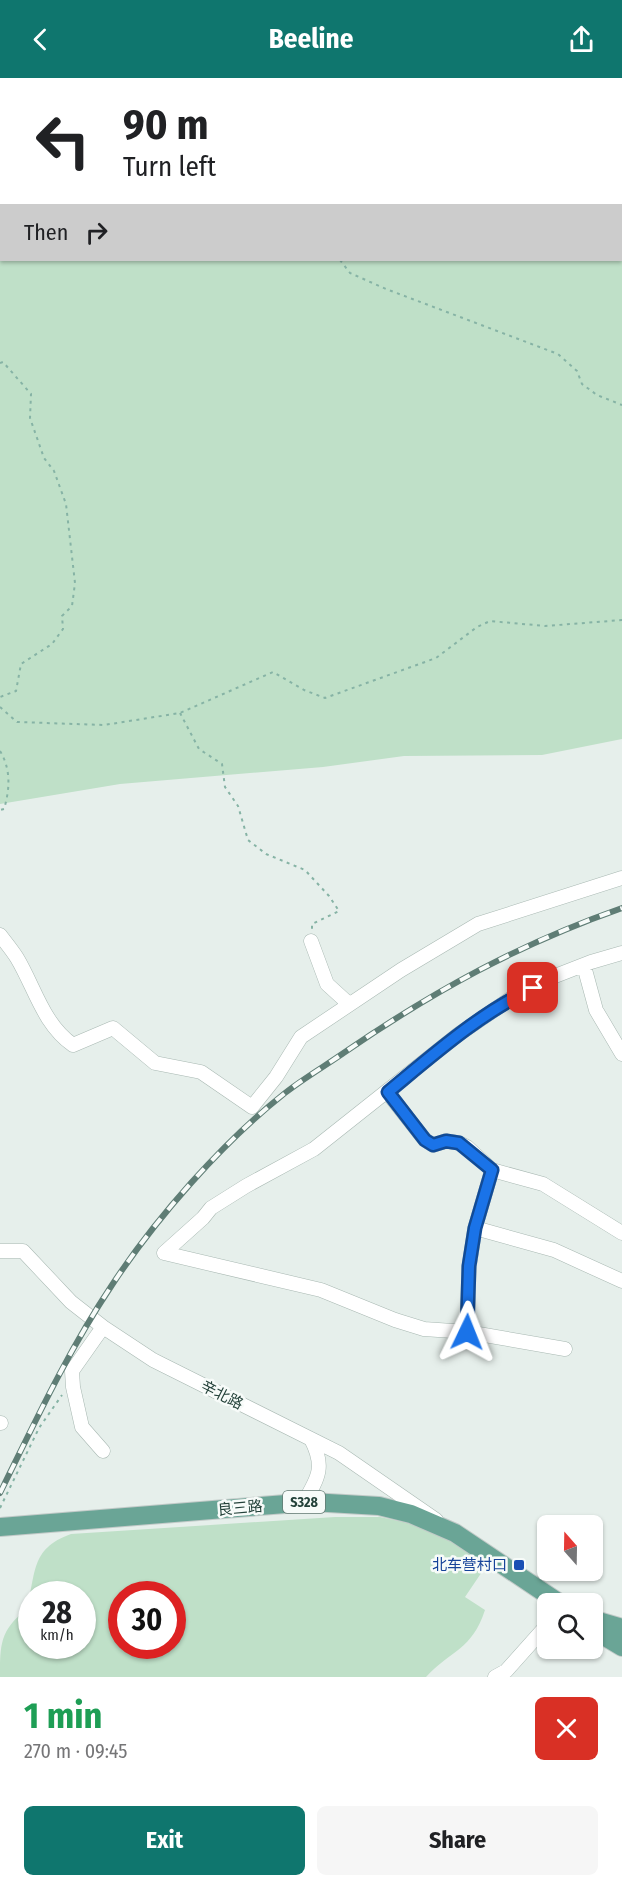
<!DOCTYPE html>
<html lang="en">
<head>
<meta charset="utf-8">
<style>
  :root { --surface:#fff; --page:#f6f6f6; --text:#202124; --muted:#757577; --accent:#0f766e }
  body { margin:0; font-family:"Fira Sans Condensed","Noto Sans SC",sans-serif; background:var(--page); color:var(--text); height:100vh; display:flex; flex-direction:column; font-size:22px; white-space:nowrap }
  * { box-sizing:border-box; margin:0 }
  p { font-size:20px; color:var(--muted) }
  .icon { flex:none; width:33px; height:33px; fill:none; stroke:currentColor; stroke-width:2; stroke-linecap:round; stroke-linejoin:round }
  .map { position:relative; height:1599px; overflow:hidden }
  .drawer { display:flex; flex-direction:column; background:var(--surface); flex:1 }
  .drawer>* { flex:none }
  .hud { position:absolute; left:0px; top:0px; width:622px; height:183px; box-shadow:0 2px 4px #0004; background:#fff; color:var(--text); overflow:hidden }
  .needle { width:39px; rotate:340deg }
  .tools { position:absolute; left:537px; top:1437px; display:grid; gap:12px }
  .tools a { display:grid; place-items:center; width:66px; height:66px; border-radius:9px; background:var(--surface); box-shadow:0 2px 4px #0004; font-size:30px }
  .speed { position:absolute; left:18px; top:1503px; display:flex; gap:12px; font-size:30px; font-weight:700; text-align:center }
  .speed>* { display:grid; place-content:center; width:78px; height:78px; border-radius:50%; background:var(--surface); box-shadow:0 2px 4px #0004; line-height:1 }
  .speed small { font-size:15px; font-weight:400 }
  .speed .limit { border:9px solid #d22; background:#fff; color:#111 }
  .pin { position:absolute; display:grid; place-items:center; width:51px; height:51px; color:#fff; margin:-26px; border-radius:12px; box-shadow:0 3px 9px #0006 }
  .me { position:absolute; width:66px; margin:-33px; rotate:2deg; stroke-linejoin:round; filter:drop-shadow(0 0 4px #0008) }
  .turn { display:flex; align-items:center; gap:21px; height:126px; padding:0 24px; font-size:27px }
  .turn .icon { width:78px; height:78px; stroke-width:2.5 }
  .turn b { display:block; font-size:42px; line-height:51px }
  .then { display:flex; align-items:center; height:57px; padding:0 24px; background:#0003; gap:12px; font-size:22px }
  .round { display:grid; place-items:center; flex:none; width:63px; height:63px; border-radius:9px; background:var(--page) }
  .summary { display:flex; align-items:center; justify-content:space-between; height:102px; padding:0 24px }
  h1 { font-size:36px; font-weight:700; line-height:45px; color:#1e9e55 }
  .cta { display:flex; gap:12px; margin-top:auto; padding:12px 24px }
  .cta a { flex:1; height:69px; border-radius:9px; background:var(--accent); color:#fff; font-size:24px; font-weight:700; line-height:69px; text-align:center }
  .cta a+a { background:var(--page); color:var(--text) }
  header { display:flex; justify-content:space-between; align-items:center; height:78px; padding:0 24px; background:var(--accent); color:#fff; font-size:27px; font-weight:700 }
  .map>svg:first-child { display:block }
  .green { fill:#bfe0c8; fill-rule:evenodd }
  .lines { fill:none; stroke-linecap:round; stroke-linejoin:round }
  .minor-casing { stroke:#a8b8b2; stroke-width:15 }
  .major-casing { stroke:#c2cac8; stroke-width:20 }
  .path { stroke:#86b3a5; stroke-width:2; stroke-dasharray:3 4.5; stroke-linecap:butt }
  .minor { stroke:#fff; stroke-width:14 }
  .major { stroke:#6aa596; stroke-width:18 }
  .rail-casing { stroke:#5f7d75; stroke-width:6 }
  .rail { stroke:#f7fbf9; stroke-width:4; stroke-dasharray:11; stroke-linecap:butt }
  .route-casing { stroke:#114b97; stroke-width:15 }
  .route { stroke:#1a73e8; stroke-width:10 }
  .transit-dot { fill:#1a4fb4; stroke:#f7fbf9; stroke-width:2 }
  .labels { text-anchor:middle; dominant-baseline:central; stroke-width:5; stroke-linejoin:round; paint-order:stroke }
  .shield { fill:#f7fbf9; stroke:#637a73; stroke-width:1.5 }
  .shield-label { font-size:14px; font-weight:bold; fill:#24423a }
  .street-label { font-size:15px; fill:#24423a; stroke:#f7fbf9 }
  .transit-label { font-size:15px; fill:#164399; stroke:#f7fbf9; text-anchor:end }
</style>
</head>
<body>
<header><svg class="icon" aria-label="back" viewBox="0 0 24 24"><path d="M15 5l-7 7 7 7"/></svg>Beeline<svg class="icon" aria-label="share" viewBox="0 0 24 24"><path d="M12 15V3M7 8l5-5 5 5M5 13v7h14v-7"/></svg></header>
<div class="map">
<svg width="622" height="1599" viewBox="0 0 622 1599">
  <rect width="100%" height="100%" fill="#e6efeb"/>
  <path class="green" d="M0,0H622V661L542,677L404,678L323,689L120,706L0,726ZM2,2H621V182H2Z
    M335,1439H380L417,1447L490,1482L465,1519L485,1532C472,1572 451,1572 426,1599H0C0,1567 0,1552 26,1532C37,1496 29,1471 71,1456ZM32,1516H82V1568H32ZM122,1516H172V1568H122Z"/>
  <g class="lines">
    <g class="minor-casing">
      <path id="minor" d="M0,857C6,865 12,872 17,880C35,910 43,946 73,967L113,950L155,985L201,994L252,1029L276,999L301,959L401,892L478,846L622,800
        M311,863L327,906L349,926
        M584,888L596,932L622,976
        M388,1015L425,1062L433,1067L446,1063L459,1065L467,1069L492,1092L543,1106L622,1155
        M475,1150L554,1172L622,1203
        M0,1173H23L71,1224L103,1249L153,1282L339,1375L436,1442
        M103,1249L72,1293L73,1309L82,1349L103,1373
        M467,1254L469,1189L475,1150L492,1092
        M565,1271L467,1254L424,1251L395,1242L321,1212L164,1175L203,1140L211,1130L246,1108L314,1071L459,956L513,919L538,910L550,900L591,884L622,875
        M0,1345H1
        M304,1424C319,1399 325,1388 311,1361
        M495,1599L506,1593L548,1546"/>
    </g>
    <g class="major-casing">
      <path id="major" d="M0,1449L311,1424L379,1428L411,1436L455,1455L561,1526
        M592,1541L622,1550
        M592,1551L622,1569"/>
    </g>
    <path class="path" d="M89,0L91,2
      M340,182L350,195L386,211L558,276L577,293L582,306L597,317L622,327
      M0,285L3,284L31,316L30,340L44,380L54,393L66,426L75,505L72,528L62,538L63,551L52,566L21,586L16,613L0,619
      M0,629L17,644L104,647L180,635L273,594L304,612L325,620L436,580L477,549L490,543L545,548L622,542
      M180,635L199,671L222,686L225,709L238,728L248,762L266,776L305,792L329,818L339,833L312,846V851
      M0,673C11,691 10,711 4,731L0,732
      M0,1430L39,1350L62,1317"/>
    <use href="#minor" class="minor"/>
    <use href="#major" class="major"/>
    <g class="rail-casing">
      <path id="rail" d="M0,1415C35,1344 68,1273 112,1207C156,1140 222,1065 285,1015C304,1000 325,988 345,974C434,913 519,866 622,830"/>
    </g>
    <use href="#rail" class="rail"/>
  </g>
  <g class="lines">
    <g class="route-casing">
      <path id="route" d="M467,1254L469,1188L475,1150L492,1092L459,1065L446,1063L433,1067L425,1062L388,1014C434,976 479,936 533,910"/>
    </g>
    <use href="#route" class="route"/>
  </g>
  <rect class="transit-dot" x="513" y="1481" width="12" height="12" rx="3"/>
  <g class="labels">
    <rect class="shield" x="283" y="1413" width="42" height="22" rx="4.5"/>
    <g class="shield-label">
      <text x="304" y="1424">S328</text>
    </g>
    <g class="street-label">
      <text transform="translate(222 1317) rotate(27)">辛北路</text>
      <text transform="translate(240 1430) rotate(-5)">良三路</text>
    </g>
    <g class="transit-label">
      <text x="507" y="1487">北车营村口</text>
    </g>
  </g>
</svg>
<div class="tools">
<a><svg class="needle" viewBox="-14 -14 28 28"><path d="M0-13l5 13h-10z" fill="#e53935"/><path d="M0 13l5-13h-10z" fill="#757577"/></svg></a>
<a><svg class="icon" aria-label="search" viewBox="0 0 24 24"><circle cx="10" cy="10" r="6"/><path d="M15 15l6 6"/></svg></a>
</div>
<div class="speed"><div>28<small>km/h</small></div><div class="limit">30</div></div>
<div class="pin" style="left:533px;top:910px;background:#d93025"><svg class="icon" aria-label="arrive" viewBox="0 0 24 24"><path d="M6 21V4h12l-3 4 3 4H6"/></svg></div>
<svg class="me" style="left:467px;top:1254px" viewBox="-20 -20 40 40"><path d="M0-17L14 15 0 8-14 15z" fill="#1a73e8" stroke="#fff" stroke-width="4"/></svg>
<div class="hud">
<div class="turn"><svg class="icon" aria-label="left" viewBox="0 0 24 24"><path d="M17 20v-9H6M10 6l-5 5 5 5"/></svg><div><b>90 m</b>Turn left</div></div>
<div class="then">Then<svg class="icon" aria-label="right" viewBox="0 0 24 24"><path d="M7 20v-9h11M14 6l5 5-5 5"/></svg></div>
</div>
</div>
<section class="drawer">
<div class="summary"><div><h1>1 min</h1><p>270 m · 09:45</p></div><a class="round" style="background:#d93025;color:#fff"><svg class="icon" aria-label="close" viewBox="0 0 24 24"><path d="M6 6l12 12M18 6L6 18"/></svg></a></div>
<div class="cta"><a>Exit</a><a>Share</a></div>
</section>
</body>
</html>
